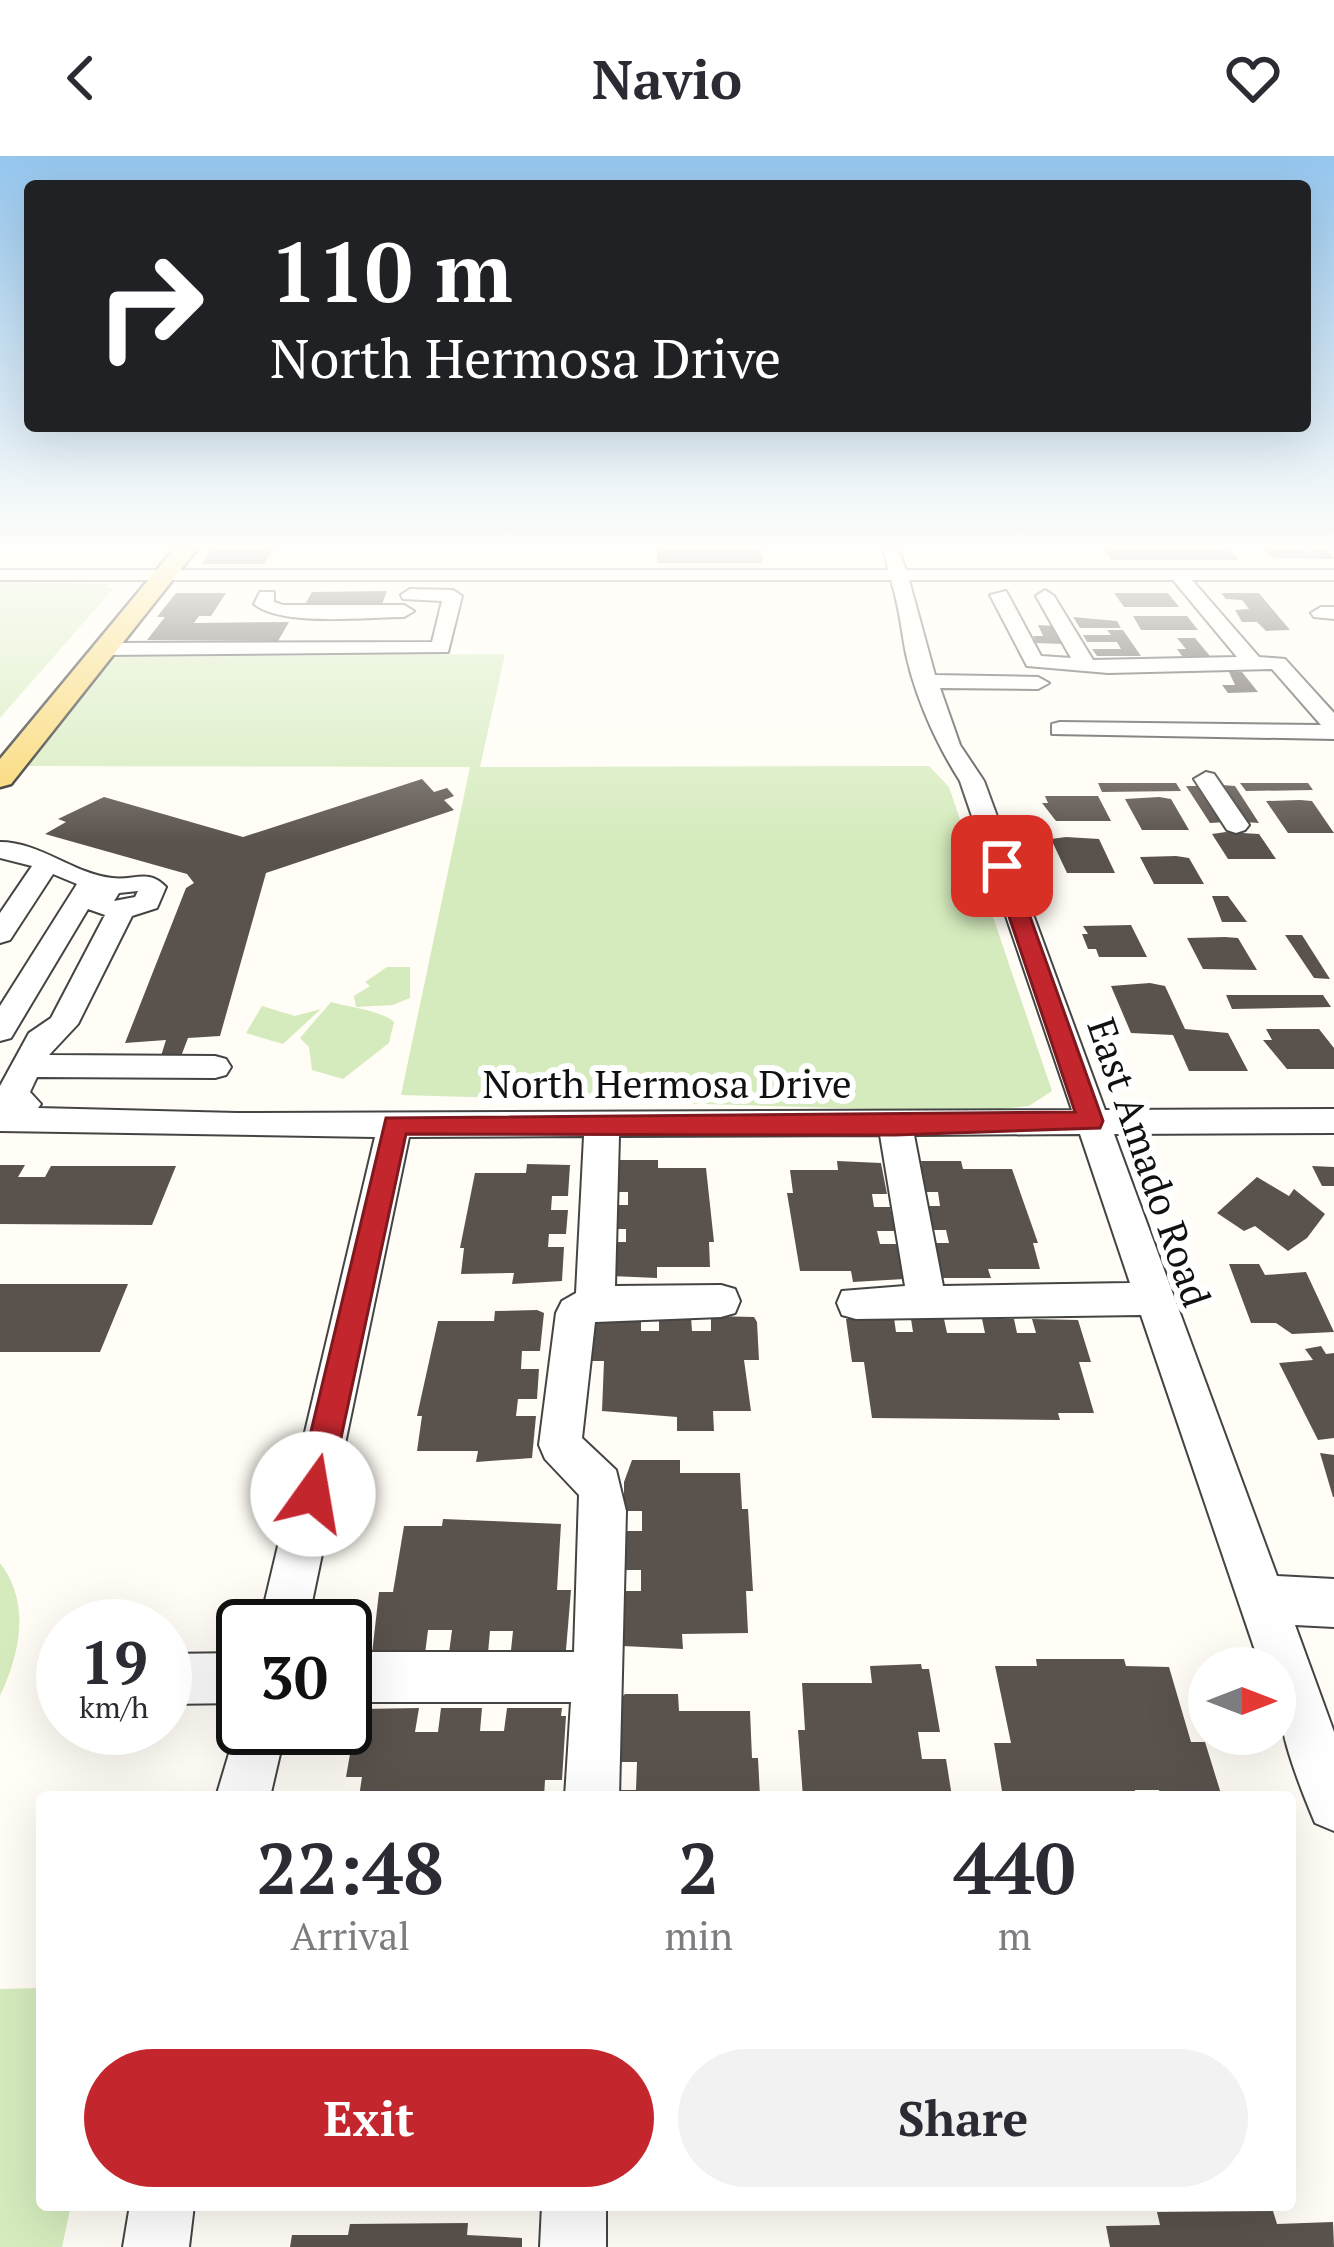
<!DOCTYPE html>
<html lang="en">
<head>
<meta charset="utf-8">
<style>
  :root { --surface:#fff; --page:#f2f2f3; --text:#2b2b33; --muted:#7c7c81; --accent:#c4262e }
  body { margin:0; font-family:"PT Serif",serif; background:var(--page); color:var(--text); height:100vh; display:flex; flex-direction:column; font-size:45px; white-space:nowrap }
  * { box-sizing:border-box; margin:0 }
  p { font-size:39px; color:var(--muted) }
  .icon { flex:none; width:66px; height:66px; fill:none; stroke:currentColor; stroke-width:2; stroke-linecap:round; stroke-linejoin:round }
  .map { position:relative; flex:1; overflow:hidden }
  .details { position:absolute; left:36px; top:1635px; width:1260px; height:420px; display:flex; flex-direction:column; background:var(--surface); border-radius:12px; box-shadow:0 12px 48px #0002 }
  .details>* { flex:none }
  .hud { position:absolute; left:24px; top:24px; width:1287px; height:252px; border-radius:12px; box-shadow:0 12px 48px #0002; background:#202124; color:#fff; overflow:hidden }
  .needle { width:78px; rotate:90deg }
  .buttons { position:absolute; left:1188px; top:1491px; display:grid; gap:24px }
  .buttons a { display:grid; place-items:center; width:108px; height:108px; border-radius:50%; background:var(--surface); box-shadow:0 12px 48px #0002; font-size:60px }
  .speed { position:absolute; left:36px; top:1443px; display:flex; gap:24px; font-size:60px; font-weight:700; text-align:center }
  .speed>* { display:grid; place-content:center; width:156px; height:156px; border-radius:50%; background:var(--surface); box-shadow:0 12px 48px #0002; line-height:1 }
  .speed small { font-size:30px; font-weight:400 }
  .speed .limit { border:6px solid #111; border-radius:18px; background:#fff; color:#111 }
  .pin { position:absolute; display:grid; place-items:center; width:102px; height:102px; color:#fff; margin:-51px; border-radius:24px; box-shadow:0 6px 18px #0006 }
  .me { position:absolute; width:132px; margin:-66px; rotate:13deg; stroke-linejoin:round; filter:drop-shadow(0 0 9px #0008) }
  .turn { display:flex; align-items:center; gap:42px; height:252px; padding:0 48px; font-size:54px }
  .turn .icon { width:156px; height:156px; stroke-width:2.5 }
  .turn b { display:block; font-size:84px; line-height:102px }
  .eta { display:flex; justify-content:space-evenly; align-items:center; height:204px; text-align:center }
  .eta b { font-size:72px; font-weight:700; line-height:84px }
  .primary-button { display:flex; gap:24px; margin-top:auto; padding:24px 48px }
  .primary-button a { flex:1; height:138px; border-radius:72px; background:var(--accent); color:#fff; font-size:48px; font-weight:700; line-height:138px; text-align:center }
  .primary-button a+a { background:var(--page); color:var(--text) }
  header { display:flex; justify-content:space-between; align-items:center; height:156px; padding:0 48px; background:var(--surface); font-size:54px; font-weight:700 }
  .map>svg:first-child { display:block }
  .green { fill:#d5ebbd }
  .building { fill:#5a524d }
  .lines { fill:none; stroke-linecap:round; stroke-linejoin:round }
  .minor-casing { stroke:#444; stroke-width:4 }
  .major-casing { stroke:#222; stroke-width:5 }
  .minor { fill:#fff; fill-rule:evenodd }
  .major { fill:#f9d66b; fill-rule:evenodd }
  .route { fill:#c4262e; stroke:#7f191e; stroke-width:3 }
  .labels { text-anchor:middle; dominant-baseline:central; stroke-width:12; stroke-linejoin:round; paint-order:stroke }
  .street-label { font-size:39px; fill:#111; stroke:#fff }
</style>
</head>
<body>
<header><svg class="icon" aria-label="back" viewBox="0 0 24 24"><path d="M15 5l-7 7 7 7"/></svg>Navio<svg class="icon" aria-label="heart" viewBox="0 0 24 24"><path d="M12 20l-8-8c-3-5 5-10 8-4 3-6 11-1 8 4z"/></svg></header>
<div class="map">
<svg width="1334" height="2091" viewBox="0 0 1334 2091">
  <rect width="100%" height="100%" fill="#fffdf5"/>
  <path class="green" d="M0,426L108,428L106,431L113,433L0,562Z
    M505,498L480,611L929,610L949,631L1052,935L1029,950L972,956L401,939L470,611L20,610L109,501Z
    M387,811H410V842L393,849L356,851L354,840L370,830L365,826Z
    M331,846C348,851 383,855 394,866L389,887L343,923L312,914L309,891L300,882Z
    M262,850L295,860L321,853L283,888L246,877Z
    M0,1407C31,1447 20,1497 0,1540Z
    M42,1832V2049H71L62,2091H0V1833Z"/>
  <path class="building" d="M212,393H273L264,408H202Z
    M657,393H760L763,407H657Z
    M1104,393H1228L1239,404H1112Z
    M1265,393H1304L1309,398L1310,393H1327L1334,403L1274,402Z
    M387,435L381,451L303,452L312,436Z
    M176,437H226L211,460H199L194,467L289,466L278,485L147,484L165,461H157Z
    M1114,437H1168L1179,451H1124Z
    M1221,437H1259L1290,474L1266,475L1257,466H1242L1235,454L1249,453L1242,444L1226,443Z
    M1133,460H1187L1198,474H1141Z
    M1073,461L1117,465L1121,472H1080Z
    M1038,469L1054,470L1063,488L1036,487L1033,480H1043Z
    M1107,474H1123L1141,500H1097L1092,493H1121L1117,486H1087L1083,479H1111Z
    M1177,482H1195L1210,500H1182L1177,493H1186Z
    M1229,516H1242L1258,536L1228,537L1222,529H1235Z
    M422,623L434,636L447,632L454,640L444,644L454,654L266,717L220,880L188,882L180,903L161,900L166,884L125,887L186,732L194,727L187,718L45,678L66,666L58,663L104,641L243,681Z
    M1098,627H1176L1181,635L1102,636Z
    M1240,627H1308L1313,634L1246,635Z
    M1221,629L1235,630L1259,667L1245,666Z
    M1186,630H1201L1226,666L1210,667Z
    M1045,640H1098L1111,665H1056L1042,647H1048Z
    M1159,641L1171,643L1189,674H1142L1125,643Z
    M1300,644L1312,645L1334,677H1288L1266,645Z
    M1226,676L1259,678L1276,703H1228L1212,678Z
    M1066,681L1099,683L1115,717H1067L1051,683Z
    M1176,700L1189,702L1204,728H1154L1140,701Z
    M1212,740H1228L1247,766H1222Z
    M1131,769L1147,801H1099L1096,793H1088L1082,778H1088L1083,770Z
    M1285,779H1302L1330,823L1314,822Z
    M1225,781L1238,782L1257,814L1203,813L1187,782Z
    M1150,827L1165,830L1185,873L1228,877L1248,915H1189L1173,879L1131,877L1111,830Z
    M1226,839H1323L1331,851L1232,853Z
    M1266,873H1319L1334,892V913H1287L1263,884H1272Z
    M619,1004H658V1012H706L714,1086H709L710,1111H657V1122L611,1120L610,1086H626V1073H611L612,1049H628V1036H613Z
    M837,1005L881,1007L887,1038H872L874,1051H890L895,1075H877L880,1088H897L904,1123L853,1126L851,1115H800L787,1037H793L790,1014H838Z
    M921,1005H961L963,1013H1012L1038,1087H1033L1040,1113H988L991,1122H942L935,1087H949L946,1074H932L927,1050H940L938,1036H924Z
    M527,1008L570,1009L568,1040H552L551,1054H568L566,1078H549L548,1091H564L562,1125L512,1128L514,1117L461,1118L464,1092H460L475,1017H526Z
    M0,1009H25L18,1021H45L51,1010H176L152,1069L0,1068Z
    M1312,1010L1334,1011V1030H1322Z
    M1257,1021L1289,1040L1294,1033L1325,1058L1307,1082L1288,1095L1255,1070L1244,1075L1217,1057Z
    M1229,1108H1259L1265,1119L1306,1116L1334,1176L1292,1178L1276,1167H1251Z
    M0,1128H128L100,1196H0Z
    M537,1154L544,1157L540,1195H522L521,1213H539L537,1243H518L516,1260H536L532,1302L476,1306L478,1295H417L422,1260H417L438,1165H494L495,1155Z
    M711,1160L754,1161L757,1166L759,1204H744L751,1255H713L714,1275H677V1261L602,1255L604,1205H591L596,1162H641V1175H659V1161H691L692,1175H711Z
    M894,1162L896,1176H913L911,1163H944L947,1177H985L982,1163H1014L1017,1177H1036L1032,1163L1078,1164L1091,1206H1079L1094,1257H1058L1060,1264L872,1262L864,1206H852L846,1163Z
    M1321,1190L1326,1198L1334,1197V1282L1318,1284L1279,1207L1313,1204L1305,1193Z
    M1320,1297L1334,1299V1341H1333Z
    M632,1304H680V1317H740L742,1353H748L753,1435H746L748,1477L682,1478L683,1493L623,1490L621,1435H641V1414H623V1375H642V1355H624V1326Z
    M443,1363L561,1368L557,1434H571L566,1494H511L513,1475H490L488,1497H449L452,1474H428L425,1498H372L379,1436H393L404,1370H442Z
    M1036,1503H1124L1126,1510L1169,1511L1191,1586H1205L1222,1641H1161L1159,1634H1135L1136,1641H1093L1091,1635H1066L1068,1641H1003L994,1587H1011L995,1510H1037Z
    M921,1508L922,1513H929L940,1576H918L922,1603H946L952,1641H803L798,1574H805L802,1527H872L870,1510Z
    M625,1538H678L679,1555H750L752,1602H758L760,1641H614V1634H636L637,1606H615L621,1542Z
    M419,1552L415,1576H438L441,1552H482L480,1575H504L507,1552H562L561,1560H566L562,1624H545L544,1641H359L362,1621H346L357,1558L361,1553Z
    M1273,2055L1277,2068L1333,2066L1334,2091H1110L1106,2070L1160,2069L1157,2056Z
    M468,2067L467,2079L522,2082V2091H290L292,2079H348L350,2068Z"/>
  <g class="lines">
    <g class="minor-casing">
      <path id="minor" d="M884,393H898L906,414H1334V424H1192L1259,501L1285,503L1334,557V583L1052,578V568L1060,566L1321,569L1272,513L1108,517L1027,510L990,439L1006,435L1041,500L1071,502L1036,440L1045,434L1054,440L1093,504L1237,501L1173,424H909L935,519L1038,521L1049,527L1038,533L940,532L960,589L984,625L1105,954L1334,953V977L1114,978L1277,1420L1334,1423V1471L1295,1469L1334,1576V1675L1315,1667C1294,1617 1275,1566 1275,1512H1261L1141,1159L856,1163L842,1159L837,1147L842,1135L905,1130L880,979L619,980L615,1130L721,1129L735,1133L740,1145L735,1157L721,1161L595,1166L582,1282L616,1314L626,1355L619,1641H565L571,1546H345V1496H574L579,1339L545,1303L539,1289L556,1157L562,1145L576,1137L584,980L409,981L307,1470H259L375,981L0,975V930L29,877L51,862L105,759L88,753L11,882L0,885V850L77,728L53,718L10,784L0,787V757L32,710L0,702V686C40,686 74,718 112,722C134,725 148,712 166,731L157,752L132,760L78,868L49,899L215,900L226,903L231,911L226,919L215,922L37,921L30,936L41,948L38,952L237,957L1072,954L960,625C934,584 910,530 903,481C900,461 897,444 891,424H0V414H888ZM138,735L135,741L114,745L119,737ZM1080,978L1130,1127L943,1130L914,979Z
        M410,433L453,434L462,440L448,496L104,499L94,493L104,487L432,486L442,445L403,443L401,439Z
        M260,436H274V446L283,449H404L414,455L404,461C366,461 282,471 254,448Z
        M1321,451H1334V463L1314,461L1311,457Z
        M1206,616L1214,618L1249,669L1245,674L1236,677L1227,674L1194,623Z
        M243,1497V1547L165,1548V1498Z
        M242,1554L243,1572H286L270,1641H216Z
        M130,2049H194L189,2091H123Z
        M542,2049H606V2091H540Z"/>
    </g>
    <g class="major-casing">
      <path id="major" d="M174,393H197L11,628L0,631V603Z"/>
    </g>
    <use href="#minor" class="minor"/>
    <use href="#major" class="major"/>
  </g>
  <linearGradient id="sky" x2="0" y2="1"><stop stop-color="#95c6ee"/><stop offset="0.57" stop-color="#fffefa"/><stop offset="1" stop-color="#fffefa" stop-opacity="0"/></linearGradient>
  <rect width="1334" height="686" fill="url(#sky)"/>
  <path class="route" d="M1002,704L1012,710L1103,965L1100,972L895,979L406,978L329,1338L325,1350L313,1354L301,1350L296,1338L386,962L1075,956L992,710Z"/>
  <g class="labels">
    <g class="street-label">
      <text x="667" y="927">North Hermosa Drive</text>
      <text transform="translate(1150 1006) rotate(71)">East Amado Road</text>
    </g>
  </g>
</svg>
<div class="buttons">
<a><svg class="needle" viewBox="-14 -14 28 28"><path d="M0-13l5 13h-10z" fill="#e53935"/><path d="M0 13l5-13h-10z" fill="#7c7c81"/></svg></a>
</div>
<div class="speed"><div>19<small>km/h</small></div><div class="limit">30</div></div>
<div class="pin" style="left:1002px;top:710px;background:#d93025"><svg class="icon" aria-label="arrive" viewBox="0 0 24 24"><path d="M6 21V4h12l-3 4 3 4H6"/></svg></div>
<svg class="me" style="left:313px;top:1338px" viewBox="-20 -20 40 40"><circle r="19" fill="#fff"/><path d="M0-13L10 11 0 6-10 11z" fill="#c4262e"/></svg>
<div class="hud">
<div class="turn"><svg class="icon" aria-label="right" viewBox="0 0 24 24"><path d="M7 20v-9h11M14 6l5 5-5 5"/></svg><div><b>110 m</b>North Hermosa Drive</div></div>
</div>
<section class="details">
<div class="eta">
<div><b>22:48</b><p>Arrival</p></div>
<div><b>2</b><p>min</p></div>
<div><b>440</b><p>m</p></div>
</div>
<div class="primary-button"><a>Exit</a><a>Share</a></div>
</section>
</div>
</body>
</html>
